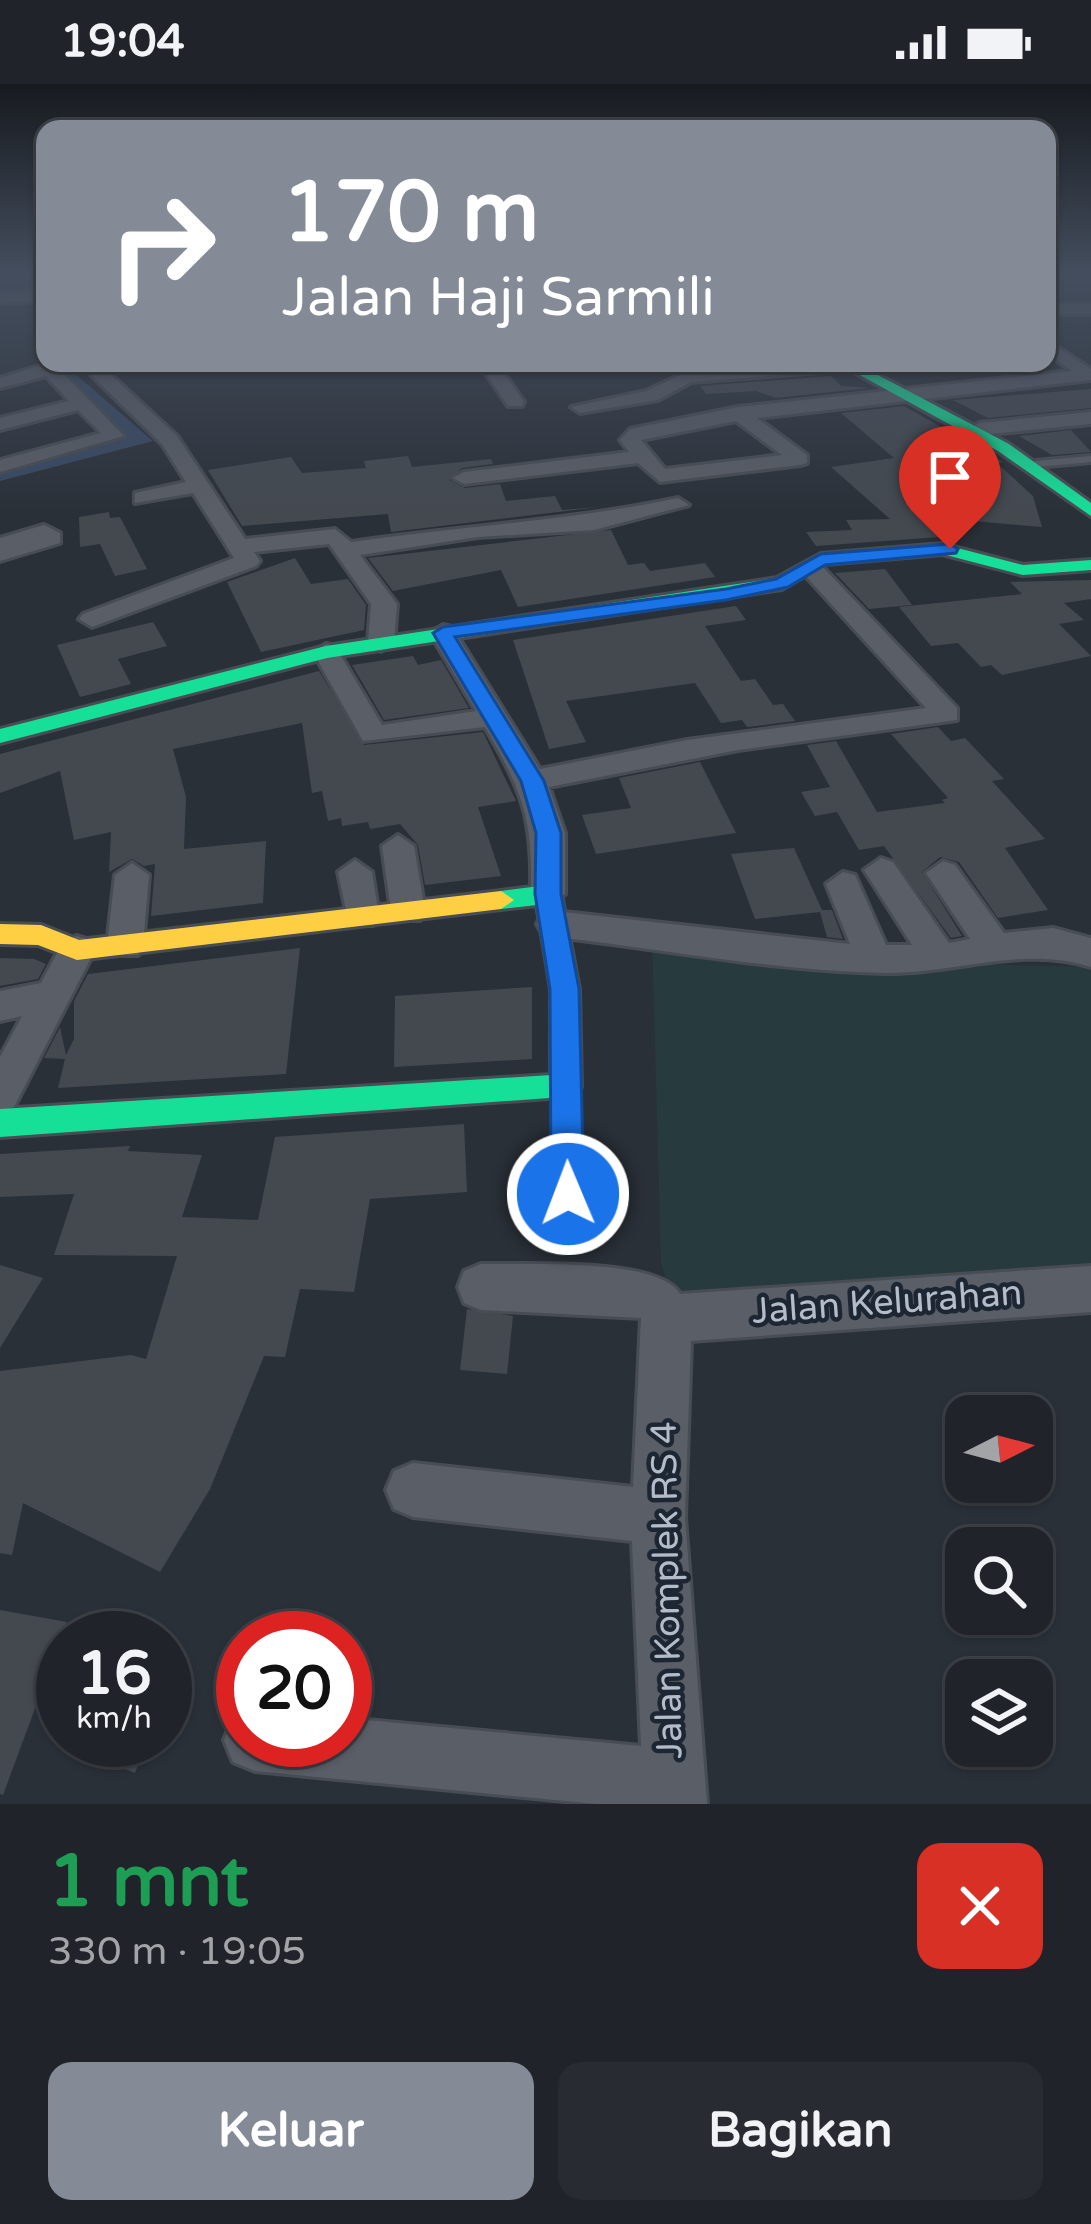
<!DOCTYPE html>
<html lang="id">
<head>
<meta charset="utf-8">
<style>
  :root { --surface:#20242a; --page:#282c32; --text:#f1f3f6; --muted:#a2a4a8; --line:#3d4147; --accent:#848b96 }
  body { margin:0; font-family:"Varela Round",sans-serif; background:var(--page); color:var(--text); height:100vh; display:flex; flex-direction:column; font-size:45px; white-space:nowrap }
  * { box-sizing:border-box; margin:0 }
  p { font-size:39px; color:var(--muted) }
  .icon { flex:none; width:66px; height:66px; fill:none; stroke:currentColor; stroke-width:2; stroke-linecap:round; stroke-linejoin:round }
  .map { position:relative; height:1720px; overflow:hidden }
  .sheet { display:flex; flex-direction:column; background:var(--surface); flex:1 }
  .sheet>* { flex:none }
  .guide { position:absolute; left:36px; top:36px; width:1020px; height:252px; border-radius:24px; box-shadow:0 3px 9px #0004,0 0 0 3px var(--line); background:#848b96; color:#fff; overflow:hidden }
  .needle { width:78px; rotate:84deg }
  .fabs { position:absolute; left:945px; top:1311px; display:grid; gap:24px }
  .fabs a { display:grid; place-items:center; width:108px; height:108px; border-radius:24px; background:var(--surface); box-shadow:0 3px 9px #0004,0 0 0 3px var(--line); font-size:60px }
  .speed { position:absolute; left:36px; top:1527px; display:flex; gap:24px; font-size:60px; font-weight:700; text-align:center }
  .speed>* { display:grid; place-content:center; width:156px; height:156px; border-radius:50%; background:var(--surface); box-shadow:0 3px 9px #0004,0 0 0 3px var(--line); line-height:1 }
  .speed small { font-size:30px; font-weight:400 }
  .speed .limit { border:18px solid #d22; background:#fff; color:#111 }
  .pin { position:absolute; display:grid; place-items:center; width:102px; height:102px; color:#fff; margin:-123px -51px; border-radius:50% 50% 50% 0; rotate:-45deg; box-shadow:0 0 12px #0007 }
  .pin .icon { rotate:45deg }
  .me { position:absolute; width:132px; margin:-66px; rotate:359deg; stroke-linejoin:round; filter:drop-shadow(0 0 9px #0008) }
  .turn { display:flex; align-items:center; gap:42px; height:252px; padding:0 48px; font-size:54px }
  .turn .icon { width:156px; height:156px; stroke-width:2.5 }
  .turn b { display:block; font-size:84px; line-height:102px }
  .round { display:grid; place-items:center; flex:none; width:126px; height:126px; border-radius:24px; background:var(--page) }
  .head { display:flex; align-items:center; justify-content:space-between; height:204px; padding:0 48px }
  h1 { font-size:72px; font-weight:700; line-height:90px; color:#1e9e55 }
  .primary-button { display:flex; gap:24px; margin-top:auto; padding:24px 48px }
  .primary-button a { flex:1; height:138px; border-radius:24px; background:var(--accent); color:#fff; font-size:48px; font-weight:700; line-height:138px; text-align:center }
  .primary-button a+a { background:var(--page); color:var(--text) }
  .status { display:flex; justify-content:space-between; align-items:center; height:84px; padding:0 60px; background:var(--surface); direction:ltr }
  .status svg { height:33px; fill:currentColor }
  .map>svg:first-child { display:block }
  .green { fill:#273a3e }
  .water { fill:#384963 }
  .building { fill:#444950 }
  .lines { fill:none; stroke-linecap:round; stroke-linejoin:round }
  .lane-casing { stroke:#484c53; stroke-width:6 }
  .street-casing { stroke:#484c53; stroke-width:6 }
  .fast-casing { stroke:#484c53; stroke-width:6 }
  .slow-casing { stroke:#484c53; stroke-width:6 }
  .lane { fill:#5a5e66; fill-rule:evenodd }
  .street { fill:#5a5e66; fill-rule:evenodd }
  .fast { fill:#16e098; fill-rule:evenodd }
  .slow { fill:#ffcf43; fill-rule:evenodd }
  .route { fill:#1a73e8; stroke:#114b97; stroke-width:3 }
  .labels { text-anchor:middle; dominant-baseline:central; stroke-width:9; stroke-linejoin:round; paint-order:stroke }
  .near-street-label { font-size:36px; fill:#b4bcc9; stroke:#1d2633 }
</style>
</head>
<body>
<div class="status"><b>19:04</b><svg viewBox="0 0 49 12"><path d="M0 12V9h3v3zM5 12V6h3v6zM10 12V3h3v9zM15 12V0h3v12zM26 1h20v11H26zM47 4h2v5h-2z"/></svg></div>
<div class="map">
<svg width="1091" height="1720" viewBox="0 0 1091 1720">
  <rect width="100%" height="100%" fill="#2a3038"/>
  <path class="green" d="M652,852L866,877L1091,883V1214L678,1238L661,1178Z"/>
  <path class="water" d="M67,283L153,357L0,397V386L123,353L51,286Z"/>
  <path class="building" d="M831,292L841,302L870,304L776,314L756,307L706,310L700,302Z
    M1091,305V324L988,334L953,316Z
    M904,322L1003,378L997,379L1033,412L1042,443L939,434L954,452L816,462L806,448L852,446L846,436L890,435L831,383L894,374L841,329Z
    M1071,346L1091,368L1052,371L1019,352Z
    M408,372L412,383L491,375L493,380L462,384L449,396L465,404L500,400L506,417L555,412L562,426L600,423L391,448L388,430L242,442L208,386L291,373L302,389L366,384L364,377Z
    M109,428L110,434L120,433L147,485L115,492L100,460L80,463L79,433Z
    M611,446L628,481L644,479L650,487L705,479L715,493L518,523L501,486L393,507L368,474Z
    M295,474L311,500L348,495L366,521L364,546L261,568L227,498Z
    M885,485L912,521L869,525L835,489Z
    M1091,496V515L1064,519L1084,536L1059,540L1091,572L1002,591L991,581L981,583L958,559L931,562L899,523L1022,510L1010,498Z
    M736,522L746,536L705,542L741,597L755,595L773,621L783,620L795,637L747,643L742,636L721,639L695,599L566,617L586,658L549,665L513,556Z
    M153,538L167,562L118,575L131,600L80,613L57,561Z
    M413,572L418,581L441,576L469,624L384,636L352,581Z
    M319,587L364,661L483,648L516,717L478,723L501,792L425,801L418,761L400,740L370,745L368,738L342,742L341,734L328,737L322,707L312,709L302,639L173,665L186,713L184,765L266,757L263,819L151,832L155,780L144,782L132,775L109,788L111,748L74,756L60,687L0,709V670Z
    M938,643L951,657L965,654L1004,695L992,697L1045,755L1005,764L1048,826L998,834L959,778L940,773L922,788L962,852L951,854L884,762L859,766L837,728L815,732L801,708L830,703L807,661L836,657L877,728L945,719L942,716L948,714L891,650Z
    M700,678L736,749L596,770L582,731L631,724L619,694Z
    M794,764L822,826H832L843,855L827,853L820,828L755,835L731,770Z
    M300,864L286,990L58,1004L65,975L44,974L60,943L66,971L74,955V917L88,890Z
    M0,874L34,875L46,880L38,895L0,902Z
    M532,903V975L394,983L395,912Z
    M464,1040L467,1108L370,1115L354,1208L300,1205L285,1273L264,1272L210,1405L160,1488L23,1419L12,1471L0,1469V1287L131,1271L146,1275L177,1172L54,1171L74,1110L0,1113V1070L130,1062L128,1067L202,1071L182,1133L258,1136L275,1053Z
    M0,1181L43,1194L0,1264Z
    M467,1225L513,1232L507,1290L460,1286Z
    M0,1526L67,1538L3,1711L0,1710Z
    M53,1656H148L135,1689Z"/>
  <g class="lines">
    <g class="lane-casing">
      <path id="lane" d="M1091,372V378L1036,383L1031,380L1036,377Z
        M566,998L573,1001L576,1007L579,1110L576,1117L568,1120L560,1117L557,1110L556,1007L559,1001Z"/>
    </g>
    <g class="street-casing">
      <path id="street" d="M45,207V217L0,219V209Z
        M1047,220H1091V230H1047Z
        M1048,257L1091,285V296L757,334L807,371V379L800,381L660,398L638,379L464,400L453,394L464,388L629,368L620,356L630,345L738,323L1072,287L1047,269ZM736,337L782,371L665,385L641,356Z
        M49,279H71L61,287L124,352L0,388V376L101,349L78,326L0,346V334L69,317L46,292L0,304V294Z
        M79,279H98L177,352L245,455L335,445L351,458C460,442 570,437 678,414L689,421L594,446L478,453L360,471L397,520L394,559L381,567L368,559L371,520L329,460L254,468L260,477L256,482L92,543L79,535L83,530L234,474L193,409L135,419V409L186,398L162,360Z
        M370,279H388L390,282L381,287Z
        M479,279H497L524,318L522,322H508Z
        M803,279L856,281L847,286L691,298L658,316L580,329L571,323L646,307L687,288Z
        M1091,328V340L979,351L969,345L979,339Z
        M44,441L60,449V459L0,477V454Z
        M811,477L819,479L957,624V636L738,666L549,703L565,749V810L548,822L531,810C533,734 523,709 485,643L363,657L313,568L326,560L335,562L382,641L476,627L430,549L443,541L452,543L540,685L687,656L926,624L803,489L799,484Z
        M398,751L414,762L425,827L420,836H396L391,827L382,762Z
        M881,774L893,778L949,859L970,855L926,789L943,777L955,781L1004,849L1053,844L1091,854V883C1022,861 956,890 884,889C774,887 664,865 555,853L542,849L537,840L542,831L555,827L850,860L826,800L843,788L855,791L886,861H912L864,786Z
        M355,776L372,788L379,832L373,841H349L338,788Z
        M132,779L149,791L143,861L138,871H112L107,861L115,791Z
        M77,852L90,856L95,866L14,1023L0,1028V973L22,932L0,937V907L41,899L64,856Z
        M481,1180C524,1181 659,1173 680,1210L1091,1182V1228L691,1257L685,1433L707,1720H596L255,1687L233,1678L224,1656L233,1634L243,1630V1656H345V1634L641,1662L632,1457L413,1433L394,1425L386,1406L394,1387L413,1379L633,1403L641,1234L481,1226L464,1219L458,1203L464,1187Z"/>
    </g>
    <g class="fast-casing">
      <path id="fast" d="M838,279H855L1009,360L1091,419V432L998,367Z
        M942,460L1023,481L1091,476V486L1023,491L942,470L825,480L782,505L327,574L0,659V645L326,562L777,494L821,470Z
        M548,801L561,810L579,905L581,1003L577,1012L0,1053V1025L551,991V905L537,821L501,825L488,816L501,807Z"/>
    </g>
    <g class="slow-casing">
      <path id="slow" d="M501,807L514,816L501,825L77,876L38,861L0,860V840L41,841L79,856Z"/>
    </g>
    <use href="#lane" class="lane"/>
    <use href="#street" class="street"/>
    <use href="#fast" class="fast"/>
    <use href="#slow" class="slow"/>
  </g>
  <linearGradient id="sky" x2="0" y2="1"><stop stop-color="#171a1f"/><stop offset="0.44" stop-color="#444e5e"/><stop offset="1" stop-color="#444e5e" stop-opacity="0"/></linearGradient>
  <rect width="1091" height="430" fill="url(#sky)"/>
  <path class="route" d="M950,460L958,465L956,469L825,481L788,503L726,516L455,553L544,697L561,749V810L579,905L584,1110L579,1121L568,1126L556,1121L551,1110L550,905L535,810L536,749L521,697L433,549L443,543L726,505L776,495L821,470Z"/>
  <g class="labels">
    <g class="near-street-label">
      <text transform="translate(887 1218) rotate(-4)">Jalan Kelurahan</text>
      <text transform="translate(667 1506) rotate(-91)">Jalan Komplek RS 4</text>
    </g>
  </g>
</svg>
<div class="fabs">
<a><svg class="needle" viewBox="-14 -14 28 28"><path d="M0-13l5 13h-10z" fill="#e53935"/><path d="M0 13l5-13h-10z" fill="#a2a4a8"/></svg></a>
<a><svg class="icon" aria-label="search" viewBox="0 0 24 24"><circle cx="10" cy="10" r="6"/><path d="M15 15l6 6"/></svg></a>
<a><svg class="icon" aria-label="layers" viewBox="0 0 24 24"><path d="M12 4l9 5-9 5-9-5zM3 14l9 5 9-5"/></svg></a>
</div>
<div class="speed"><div>16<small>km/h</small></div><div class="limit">20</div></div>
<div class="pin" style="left:950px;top:465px;background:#d93025"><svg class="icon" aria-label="arrive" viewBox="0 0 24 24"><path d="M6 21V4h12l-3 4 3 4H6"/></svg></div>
<svg class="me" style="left:568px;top:1110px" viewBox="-20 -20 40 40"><circle r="17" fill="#1a73e8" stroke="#fff" stroke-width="3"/><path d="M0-11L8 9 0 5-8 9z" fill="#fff"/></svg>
<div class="guide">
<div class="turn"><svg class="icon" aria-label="right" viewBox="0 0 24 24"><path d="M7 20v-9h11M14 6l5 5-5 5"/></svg><div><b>170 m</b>Jalan Haji Sarmili</div></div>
</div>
</div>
<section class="sheet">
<div class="head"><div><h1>1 mnt</h1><p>330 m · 19:05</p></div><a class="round" style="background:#d93025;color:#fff"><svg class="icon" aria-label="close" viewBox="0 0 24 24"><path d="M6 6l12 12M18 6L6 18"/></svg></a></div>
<div class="primary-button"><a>Keluar</a><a>Bagikan</a></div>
</section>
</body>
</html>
